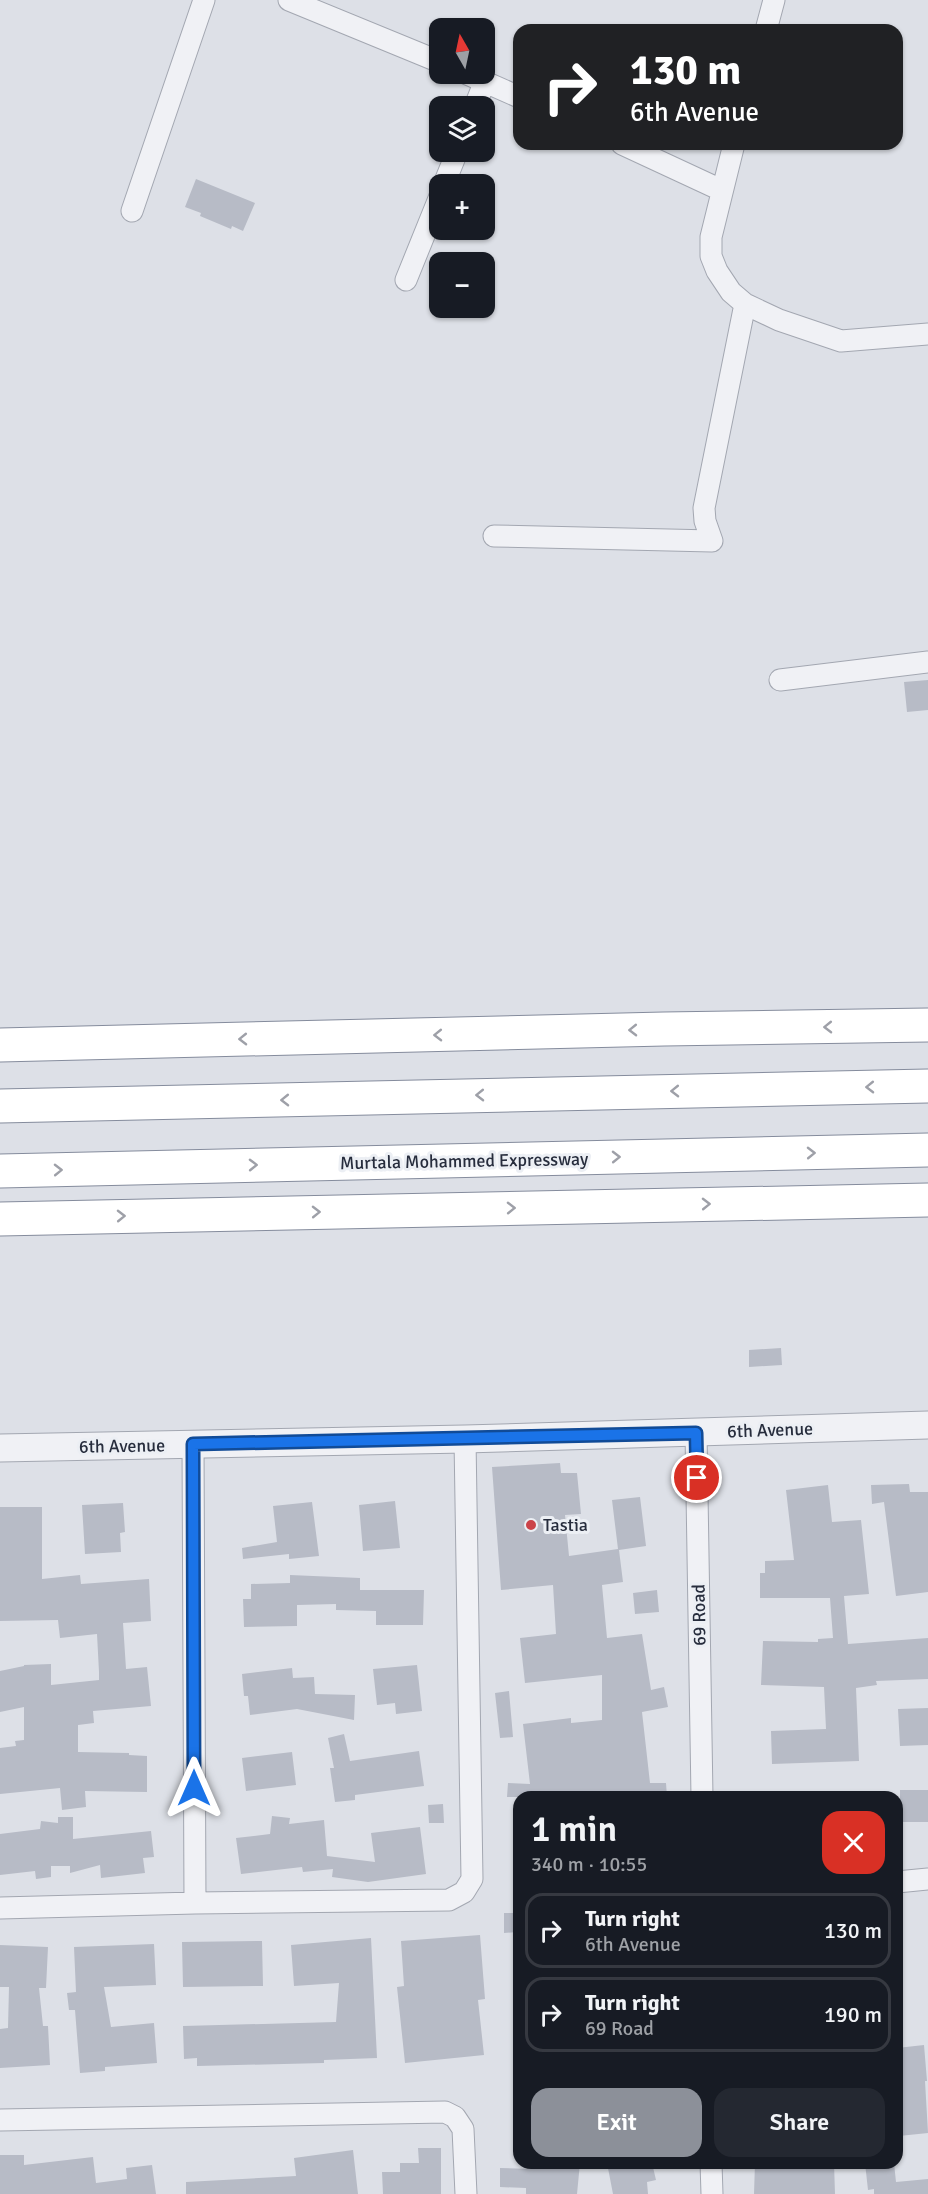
<!DOCTYPE html>
<html lang="en">
<head>
<meta charset="utf-8">
<style>
  :root { --surface:#171b24; --page:#242831; --text:#f1f3f6; --muted:#9ea1a6; --line:#363941; --accent:#8c9099 }
  body { margin:0; font-family:Signika,sans-serif; background:var(--page); color:var(--text); height:100vh; display:flex; flex-direction:column; font-size:22px; white-space:nowrap }
  * { box-sizing:border-box; margin:0 }
  p { font-size:20px; color:var(--muted) }
  .icon { flex:none; width:33px; height:33px; fill:none; stroke:currentColor; stroke-width:2; stroke-linecap:round; stroke-linejoin:round }
  .map { position:relative; flex:1; overflow:hidden }
  .side { position:absolute; left:513px; top:1791px; width:390px; height:378px; display:flex; flex-direction:column; background:var(--surface); border-radius:18px; box-shadow:0 2px 4px #0004 }
  .side>* { flex:none }
  .hud { position:absolute; left:513px; top:24px; width:390px; height:126px; border-radius:18px; box-shadow:0 2px 4px #0004; background:#202124; color:#fff; overflow:hidden }
  .needle { width:39px; rotate:351deg }
  .controls { position:absolute; left:429px; top:18px; display:grid; gap:12px }
  .controls a { display:grid; place-items:center; width:66px; height:66px; border-radius:12px; background:var(--surface); box-shadow:0 2px 4px #0004; font-size:30px }
  .pin { position:absolute; display:grid; place-items:center; width:51px; height:51px; color:#fff; margin:-26px; border:3px solid #fff; border-radius:50%; box-shadow:0 2px 6px #0007 }
  .me { position:absolute; width:66px; margin:-33px; rotate:0deg; stroke-linejoin:round; filter:drop-shadow(0 0 4px #0008) }
  .turn { display:flex; align-items:center; gap:21px; height:126px; padding:0 18px; font-size:27px }
  .turn .icon { width:78px; height:78px; stroke-width:2.5 }
  .turn b { display:block; font-size:42px; line-height:51px }
  .round { display:grid; place-items:center; flex:none; width:63px; height:63px; border-radius:18px; background:var(--page) }
  .summary { display:flex; align-items:center; justify-content:space-between; height:102px; padding:0 18px }
  h1 { font-size:36px; font-weight:600; line-height:45px }
  .cta { display:flex; gap:12px; margin-top:auto; padding:12px 18px }
  .cta a { flex:1; height:69px; border-radius:18px; background:var(--accent); color:#fff; font-size:24px; font-weight:600; line-height:69px; text-align:center }
  .cta a+a { background:var(--page); color:var(--text) }
  ul { padding:0; list-style:none }
  li { display:flex; align-items:center; gap:18px; height:75px; margin:0 12px 9px; padding:0 6px; border:3px solid var(--line); border-radius:18px }
  li div { flex:1 }
  li b { display:block; font-size:22px }
  li em { font-style:normal }
  .map>svg:first-child { display:block }
  .building { fill:#b7bbc6 }
  .lines { fill:none; stroke-linecap:round; stroke-linejoin:round }
  .minor-casing { stroke:#a3a7b1; stroke-width:23 }
  .tertiary-casing { stroke:#a3a7b1; stroke-width:29 }
  .trunk-casing { stroke:#858c9d; stroke-width:35 }
  .motorway-casing { stroke:#858c9d; stroke-width:35 }
  .minor { stroke:#f0f1f5; stroke-width:21 }
  .tertiary { stroke:#f0f1f5; stroke-width:27 }
  .trunk { stroke:#fff; stroke-width:33 }
  .motorway { stroke:#fff; stroke-width:33 }
  .oneway { stroke:#9ea0a8 }
  .route-casing { stroke:#114b97; stroke-width:15 }
  .route { stroke:#1a73e8; stroke-width:10 }
  .poi-dot { fill:#cb4349; stroke:#eceff4; stroke-width:2 }
  .labels { text-anchor:middle; dominant-baseline:central; stroke-width:6; stroke-linejoin:round; paint-order:stroke }
  .street-label { font-size:18px; fill:#272d3d; stroke:#eceff4 }
  .poi-label { font-size:18px; fill:#272d3d; stroke:#eceff4; text-anchor:start }
</style>
</head>
<body>
<div class="map">
<svg width="928" height="2194" viewBox="0 0 928 2194">
  <rect width="100%" height="100%" fill="#dde0e7"/>
  <path class="building" d="M196,179L255,203L243,231L232,226L231,229L200,216L201,213L185,207Z
    M928,680V710L907,712L904,682Z
    M781,1348L782,1365L749,1367V1350Z
    M560,1463L561,1473H577L581,1514L565,1515L569,1556L618,1549L612,1500L640,1497L646,1546L619,1550L623,1582L602,1585L607,1638L642,1634L651,1690L664,1687L668,1707L642,1712L650,1783H666L667,1797H507L508,1783L530,1784L523,1724L571,1718V1723L602,1720V1675L525,1683L520,1638L556,1634L553,1585L501,1590L492,1467Z
    M909,1484L910,1492H928V1592L896,1596L884,1502L872,1504L871,1485Z
    M828,1485L832,1522L861,1520L869,1594L844,1596L848,1644L928,1638V1679L876,1681L877,1685L856,1688L859,1761L772,1764L771,1731L826,1729L824,1687L761,1685L763,1641L818,1642V1639L833,1638L830,1598H760V1573H765V1561L794,1560L786,1490Z
    M395,1501L400,1548L363,1551L359,1505Z
    M312,1502L319,1556L289,1559V1554L243,1559L242,1548L277,1542L273,1506Z
    M123,1503L125,1532L120,1533L121,1552L85,1554L82,1505Z
    M0,1507H42V1579L80,1575L81,1584L149,1579L151,1621L123,1623L126,1669L147,1667L151,1706L93,1711L94,1723L78,1725V1752L129,1753V1755L147,1756V1792L85,1791L86,1807L62,1810L60,1788L0,1794V1748L16,1746L15,1741L24,1740V1707L0,1712V1671L24,1666V1665L51,1664V1685L99,1680V1672L97,1634L60,1638L58,1620L0,1621Z
    M290,1575L360,1578V1590H424L423,1625H376V1611L336,1610V1604L297,1605V1626L244,1627L243,1599H251V1584L290,1583Z
    M657,1590L659,1612L635,1614L633,1593Z
    M417,1665L422,1711L396,1714L395,1703L377,1705L373,1669Z
    M292,1668L293,1678L314,1677L315,1694L355,1695L354,1720L297,1709L250,1715L248,1696H244L242,1674Z
    M509,1691L513,1737L500,1738L495,1693Z
    M928,1708V1745L900,1746L898,1709Z
    M344,1734L350,1761L419,1751L424,1786L355,1795V1800L335,1802L330,1768H334L328,1738Z
    M292,1752L296,1785L246,1791L242,1758Z
    M900,1790H928V1822H900Z
    M443,1804L444,1823H429L428,1805Z
    M272,1816L290,1818L289,1824L324,1820L327,1856L375,1862L371,1833L420,1827L426,1874L368,1882L332,1877L333,1869L303,1872L302,1867L241,1874L236,1838L270,1834Z
    M58,1817H73V1839L151,1831L154,1857L143,1858L145,1873L101,1878L100,1865L70,1873V1866H51V1877L36,1879L35,1871L0,1875V1834L40,1829L41,1821L58,1823Z
    M504,1913H518V1932L504,1933Z
    M480,1935L485,1999L478,2000L484,2055L405,2063L397,1987L404,1986L401,1941Z
    M371,1938L377,2058L324,2060V2063L197,2066V2058L184,2059L183,2026L336,2022L339,1983L294,1986L291,1945Z
    M262,1941L263,1986L183,1987L182,1942Z
    M154,1944L156,1985L104,1987L111,2027L154,2023L157,2063L105,2067V2071L80,2073L75,2010H69L67,1993L76,1992L74,1947Z
    M0,1945L48,1947L46,1988H39L43,2026H48L50,2065L0,2068V2029L8,2028L9,1987H0Z
    M924,2045L927,2081H925L928,2133L899,2136L897,2088L901,2087L897,2048Z
    M418,2148H441V2194H383L382,2172H400V2163H419Z
    M353,2150L358,2194H186V2182L296,2176L294,2158Z
    M0,2155H24V2165L93,2157L96,2183L127,2179L126,2168L152,2165L156,2194H0Z
    M534,2163H580L577,2194H526V2188L500,2187V2168L533,2169Z
    M607,2163H652L656,2180L647,2182L648,2194H613Z
    M755,2163H834L835,2194H754Z
    M865,2163H894L896,2182L928,2179V2194H874V2189L868,2190Z"/>
  <g class="lines">
    <g class="minor-casing">
      <path id="minor" d="M289,0L440,62
        M766,30L774,0
        M467,74L519,97
        M475,106L485,81
        M622,144L721,190
        M734,144L711,237V256L717,271L731,292L745,304L779,320L841,341L928,334
        M444,184L457,152
        M132,211L204,0
        M406,280L440,196
        M494,536L712,541L705,521L704,508L745,304
        M780,680L928,662
        M696,1433L702,1797
        M193,1444L195,1903
        M897,1882L928,1879
        M0,1908L195,1903L449,1900L464,1892L472,1879L465,1439
        M0,2120L445,2112L455,2117L463,2129L466,2194
        M711,2163L712,2194"/>
    </g>
    <g class="tertiary-casing">
      <path id="tertiary" d="M0,1448L465,1439L928,1425"/>
    </g>
    <g class="trunk-casing">
      <path id="trunk" d="M0,1045L664,1029L928,1025
        M0,1219L928,1200"/>
    </g>
    <g class="motorway-casing">
      <path id="motorway" d="M0,1106L928,1086
        M0,1171L928,1150"/>
    </g>
    <use href="#minor" class="minor"/>
    <use href="#tertiary" class="tertiary"/>
    <use href="#trunk" class="trunk"/>
    <use href="#motorway" class="motorway"/>
  </g>
  <defs><path id="oneway-chevron" d="M-2-3.5L2.5 0L-2 3.5" fill="none" stroke-width="1.6" stroke-linecap="round" stroke-linejoin="round" transform="scale(1.5)"/></defs>
  <g class="oneway">
    <use href="#oneway-chevron" transform="translate(828 1027) rotate(179)"/>
    <use href="#oneway-chevron" transform="translate(633 1030) rotate(179)"/>
    <use href="#oneway-chevron" transform="translate(438 1035) rotate(179)"/>
    <use href="#oneway-chevron" transform="translate(243 1039) rotate(179)"/>
    <use href="#oneway-chevron" transform="translate(870 1087) rotate(179)"/>
    <use href="#oneway-chevron" transform="translate(675 1091) rotate(179)"/>
    <use href="#oneway-chevron" transform="translate(480 1095) rotate(179)"/>
    <use href="#oneway-chevron" transform="translate(285 1100) rotate(179)"/>
    <use href="#oneway-chevron" transform="translate(811 1153) rotate(-1)"/>
    <use href="#oneway-chevron" transform="translate(616 1157) rotate(-1)"/>
    <use href="#oneway-chevron" transform="translate(253 1165) rotate(-1)"/>
    <use href="#oneway-chevron" transform="translate(58 1170) rotate(-1)"/>
    <use href="#oneway-chevron" transform="translate(706 1204) rotate(-1)"/>
    <use href="#oneway-chevron" transform="translate(511 1208) rotate(-1)"/>
    <use href="#oneway-chevron" transform="translate(316 1212) rotate(-1)"/>
    <use href="#oneway-chevron" transform="translate(121 1216) rotate(-1)"/>
  </g>
  <g class="lines">
    <g class="route-casing">
      <path id="route" d="M194,1788L193,1444L696,1433L697,1478"/>
    </g>
    <use href="#route" class="route"/>
  </g>
  <circle class="poi-dot" cx="531" cy="1525" r="6"/>
  <g class="labels">
    <g class="street-label">
      <text transform="translate(464 1161) rotate(-1)">Murtala Mohammed Expressway</text>
      <text transform="translate(770 1430) rotate(-2)">6th Avenue</text>
      <text transform="translate(122 1446) rotate(-1)">6th Avenue</text>
      <text transform="translate(699 1615) rotate(-91)">69 Road</text>
    </g>
    <g class="poi-label">
      <text x="543" y="1525">Tastia</text>
    </g>
  </g>
</svg>
<div class="controls">
<a><svg class="needle" viewBox="-14 -14 28 28"><path d="M0-13l5 13h-10z" fill="#e53935"/><path d="M0 13l5-13h-10z" fill="#9ea1a6"/></svg></a>
<a><svg class="icon" aria-label="layers" viewBox="0 0 24 24"><path d="M12 4l9 5-9 5-9-5zM3 14l9 5 9-5"/></svg></a>
<a>+</a>
<a>−</a>
</div>
<div class="pin" style="left:697px;top:1478px;background:#d93025"><svg class="icon" aria-label="arrive" viewBox="0 0 24 24"><path d="M6 21V4h12l-3 4 3 4H6"/></svg></div>
<svg class="me" style="left:194px;top:1788px" viewBox="-20 -20 40 40"><path d="M0-17L14 15 0 8-14 15z" fill="#1a73e8" stroke="#fff" stroke-width="4"/></svg>
<div class="hud">
<div class="turn"><svg class="icon" aria-label="right" viewBox="0 0 24 24"><path d="M7 20v-9h11M14 6l5 5-5 5"/></svg><div><b>130 m</b>6th Avenue</div></div>
</div>
<section class="side">
<div class="summary"><div><h1>1 min</h1><p>340 m · 10:55</p></div><a class="round" style="background:#d93025;color:#fff"><svg class="icon" aria-label="close" viewBox="0 0 24 24"><path d="M6 6l12 12M18 6L6 18"/></svg></a></div>
<ul>
<li><svg class="icon" aria-label="right" viewBox="0 0 24 24"><path d="M7 20v-9h11M14 6l5 5-5 5"/></svg><div><b>Turn right</b><p>6th Avenue</p></div><em>130 m</em></li>
<li><svg class="icon" aria-label="right" viewBox="0 0 24 24"><path d="M7 20v-9h11M14 6l5 5-5 5"/></svg><div><b>Turn right</b><p>69 Road</p></div><em>190 m</em></li>
</ul>
<div class="cta"><a>Exit</a><a>Share</a></div>
</section>
</div>
</body>
</html>
